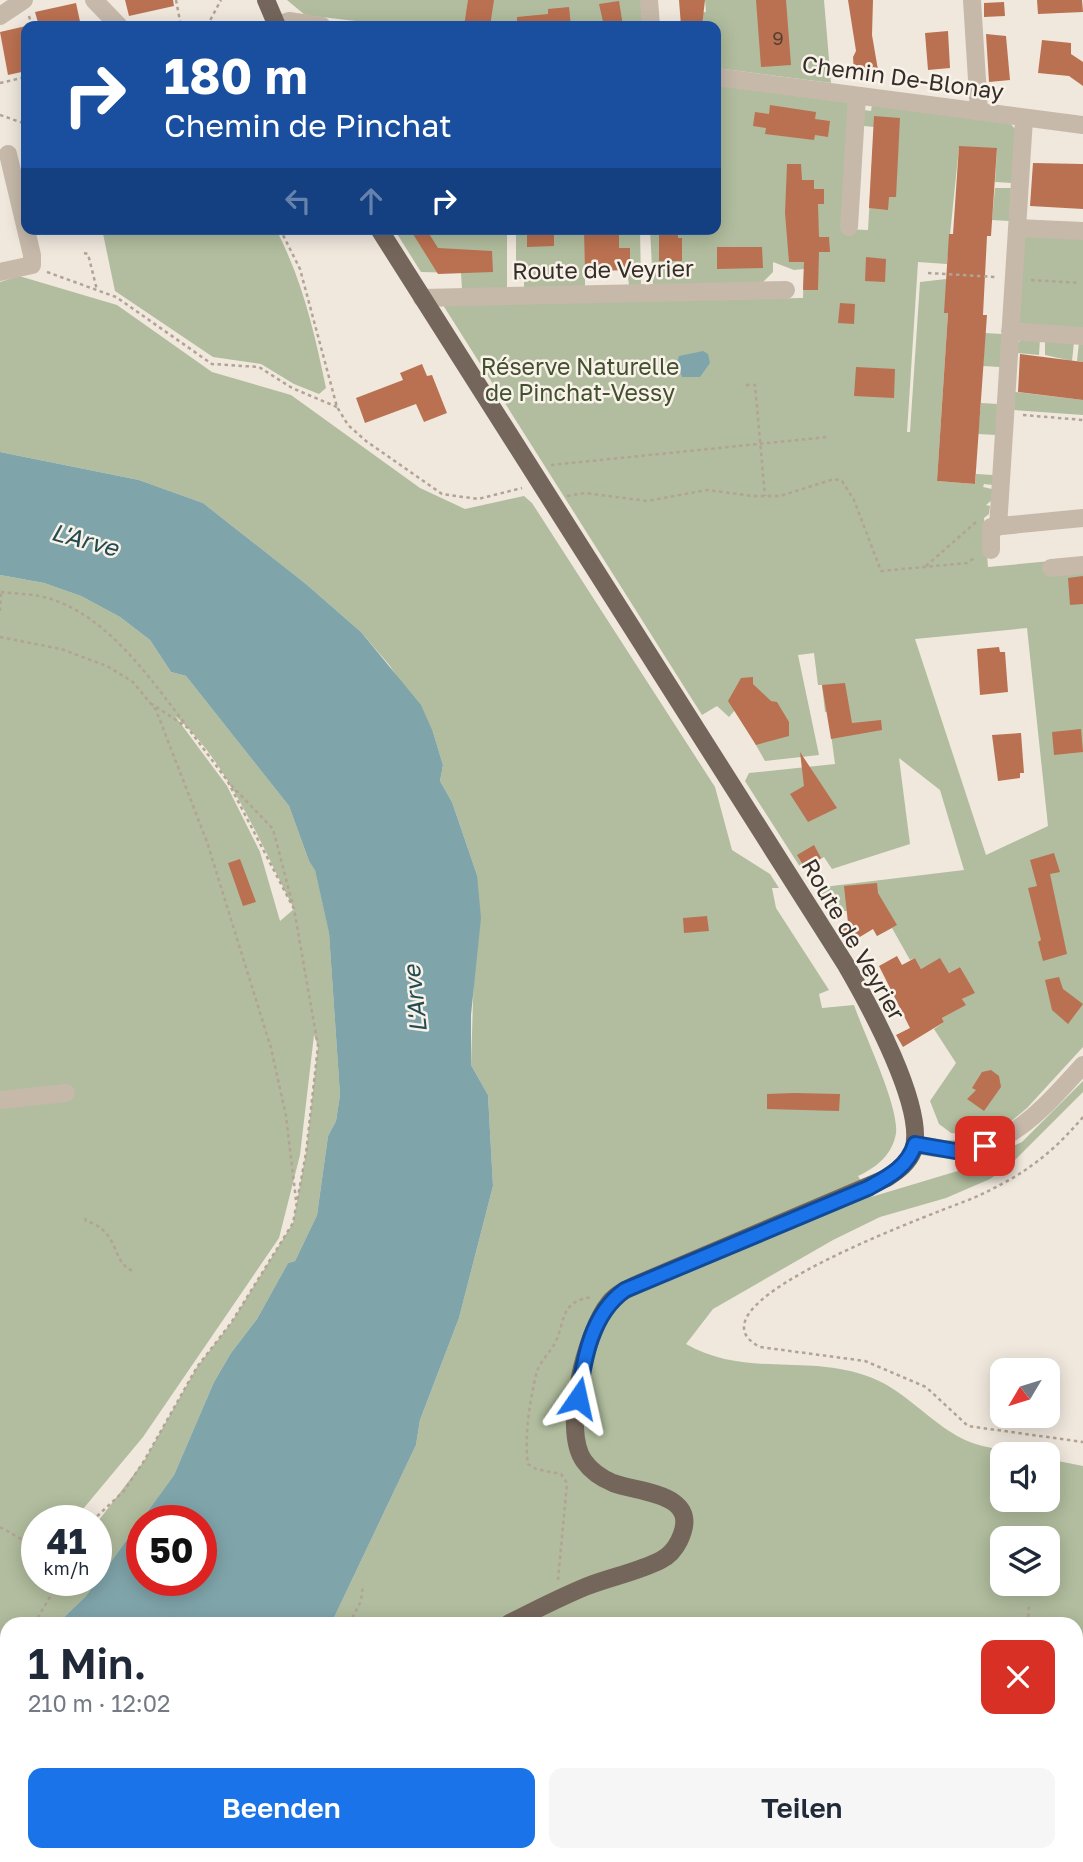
<!DOCTYPE html>
<html lang="de">
<head>
<meta charset="utf-8">
<style>
  :root { --surface:#fff; --page:#f6f6f7; --text:#1f2937; --muted:#747a83; --accent:#1a73e8 }
  body { margin:0; font-family:"Golos Text",sans-serif; background:var(--page); color:var(--text); height:100vh; display:flex; flex-direction:column; font-size:26px; white-space:nowrap }
  * { box-sizing:border-box; margin:0 }
  p { font-size:23px; color:var(--muted) }
  .icon { flex:none; width:38px; height:38px; fill:none; stroke:currentColor; stroke-width:2; stroke-linecap:round; stroke-linejoin:round }
  .map { position:relative; flex:1; overflow:hidden }
  .panel { position:absolute; left:0px; top:1617px; width:1083px; height:245px; display:flex; flex-direction:column; background:var(--surface); border-radius:21px 21px 0 0; box-shadow:0 4px 18px #0003 }
  .panel>* { flex:none }
  .top-card { position:absolute; left:21px; top:21px; width:700px; height:214px; border-radius:14px; box-shadow:0 4px 18px #0003; background:#1a4fa0; color:#fff; overflow:hidden }
  .needle { width:46px; rotate:232deg }
  .tools { position:absolute; left:990px; top:1358px; display:grid; gap:14px }
  .tools a { display:grid; place-items:center; width:70px; height:70px; border-radius:14px; background:var(--surface); box-shadow:0 4px 18px #0003; font-size:35px }
  .speed { position:absolute; left:21px; top:1505px; display:flex; gap:14px; font-size:35px; font-weight:700; text-align:center }
  .speed>* { display:grid; place-content:center; width:91px; height:91px; border-radius:50%; background:var(--surface); box-shadow:0 4px 18px #0003; line-height:1 }
  .speed small { font-size:18px; font-weight:400 }
  .speed .limit { border:10px solid #d22; background:#fff; color:#111 }
  .pin { position:absolute; display:grid; place-items:center; width:60px; height:60px; color:#fff; margin:-30px; border-radius:14px; box-shadow:0 4px 10px #0006 }
  .me { position:absolute; width:77px; margin:-38px; rotate:11deg; stroke-linejoin:round; filter:drop-shadow(0 0 5px #0008) }
  .turn { display:flex; align-items:center; gap:24px; height:147px; padding:0 28px; font-size:32px }
  .turn .icon { width:91px; height:91px; stroke-width:2.5 }
  .turn b { display:block; font-size:49px; line-height:60px }
  .lanes { display:flex; align-items:center; height:66px; padding:0 28px; background:#0003; justify-content:center; gap:35px; direction:ltr }
  .lanes .off { opacity:.35 }
  .round { display:grid; place-items:center; flex:none; width:74px; height:74px; border-radius:14px; background:var(--page) }
  .headline { display:flex; align-items:center; justify-content:space-between; height:119px; padding:0 28px }
  h1 { font-size:42px; font-weight:600; line-height:52px }
  .action { display:flex; gap:14px; margin-top:auto; padding:14px 28px }
  .action a { flex:1; height:80px; border-radius:14px; background:var(--accent); color:#fff; font-size:28px; font-weight:600; line-height:80px; text-align:center }
  .action a+a { background:var(--page); color:var(--text) }
  .map>svg:first-child { display:block }
  .green { fill:#b1bd9e; fill-rule:evenodd }
  .water { fill:#7fa5aa; fill-rule:evenodd }
  .building { fill:#ba7151 }
  .lines { fill:none; stroke-linecap:round; stroke-linejoin:round }
  .path { stroke:#b2a394; stroke-width:2.5; stroke-dasharray:3.5 3.5; stroke-linecap:butt }
  .minor { stroke:#c6b9aa; stroke-width:18 }
  .major { stroke:#75665b; stroke-width:18 }
  .route-casing { stroke:#114b97; stroke-width:18 }
  .route { stroke:#1a73e8; stroke-width:12 }
  .labels { text-anchor:middle; dominant-baseline:central; stroke-width:5; stroke-linejoin:round; paint-order:stroke }
  .number-label { font-size:19px; fill:#563e33 }
  .street-label { font-size:23px; fill:#352d29; stroke:#f8f2e9 }
  .park-label { font-size:23px; fill:#42502f; stroke:#f8f2e9 }
  .water-label { font-size:24px; font-style:italic; fill:#234c52; stroke:#f8f2e9 }
</style>
</head>
<body>
<div class="map">
<svg width="1083" height="1862" viewBox="0 0 1083 1862">
  <rect width="100%" height="100%" fill="#f0e8dd"/>
  <path class="green" d="M287,0H642L644,26H397L305,15Z
    M705,0H824L831,83L716,68V26H702L699,13L706,12Z
    M716,83L850,101L844,229L868,230L874,127L864,126V110L871,111L872,105L1009,122L1016,130L1012,183L995,182L997,149L959,147L947,264L918,262L907,432H910L920,282L946,279L948,313L937,481L975,484L976,474L993,475V485L984,484L983,487L992,489V500L986,505L990,506L989,514L984,518L988,567L1083,558V1047L1027,1108L1008,1124L986,1136L951,1133L939,1124L930,1101L956,1063L934,1029L944,1022L942,1018L965,1005L962,999L974,993L960,967L949,973L940,959L921,969L915,958L910,960L892,928L877,936L864,911H830L815,888L964,870L940,790L899,758L910,844L832,869L824,857L802,870L745,781L749,773L835,764L828,712H825L822,685H818L814,653L798,655L819,755L765,761L752,738L741,703L729,717L717,706L702,715L443,305L803,298L804,269L794,270L773,262V272L762,283L653,285L650,229H716ZM1027,628L1048,826L986,855L915,639Z
    M995,188H1011L1009,221L992,220Z
    M1017,228L1083,231V362L1077,361L1079,342H1074L1072,361L1045,355V340L1040,339L1039,355L1017,353L1018,343L1022,338L1009,337Z
    M102,229H276C303,282 314,331 326,388L319,394L294,384L261,364L213,357L115,291Z
    M394,229H507V288L462,289L461,273L421,272Z
    M640,229L641,285H629L627,270L585,271V286L524,288V279H516V230Z
    M19,276L117,305L212,372L291,395L420,488L465,509L524,496L532,503L715,787L732,850L770,874L779,888H772L776,908L829,990L819,994L822,1008L854,1005C864,1034 899,1106 896,1133C893,1154 876,1168 858,1176L871,1197L961,1170L1022,1142L1083,1081V1092L1011,1164L990,1179L946,1198L880,1217L833,1240L713,1309L686,1344C743,1377 805,1355 864,1375C903,1387 927,1421 963,1439C981,1448 1005,1450 1025,1454H1003V1500H1048V1459L1083,1466V1701L1076,1700V1624H331L416,1445L420,1420L459,1318L493,1186L488,1095L471,1065L477,875L452,802L440,781L443,765L433,732L390,666L361,632L306,584L203,503L139,480L0,452V282ZM1003,1538H1048V1584H1003Z
    M985,333L1002,334L1000,367L983,366Z
    M1015,392L1083,400V415L1014,410Z
    M981,403L998,404L996,435L978,434Z
    M0,575L44,583L81,596L120,617L150,640L171,672L186,676L289,806L309,861L315,869L329,932L340,1095L336,1121L328,1136L317,1215L295,1261L288,1263L257,1319L231,1353L214,1382L174,1475L86,1596L57,1624H7V1699L0,1704ZM175,716C227,759 263,849 294,909L280,921L260,852L227,786ZM314,1035L318,1046L306,1153L293,1223L231,1323L197,1367L144,1461L96,1524V1580H60L56,1587V1580H37V1521H73L143,1437L279,1238L300,1155Z
    M97,1855H927V1862H95Z"/>
  <path class="water" d="M703,351L708,354L710,363L700,377H682L677,363L679,356Z
    M0,452L139,480L203,503L306,584L361,632L421,705L433,732L443,765L440,781L452,802L477,875L481,918L471,1015V1065L488,1095L493,1186L459,1318L420,1420L416,1445L331,1624H57L86,1596L174,1475L214,1382L231,1353L257,1319L288,1263L295,1261L317,1215L328,1136L336,1121L340,1095L329,933L315,870L309,861L289,806L186,676L171,672L150,640L120,617L81,596L44,583L0,575ZM142,1521H201V1580H142Z
    M7,1699V1844L0,1845V1704Z
    M21,1855H97L95,1862H20Z"/>
  <path class="building" d="M125,0H173L174,6L129,16Z
    M468,0H494L490,26H464Z
    M679,0H705L702,26H681Z
    M756,0H786L791,65L761,67Z
    M848,0H873L872,35L878,70L854,72L853,57L856,51Z
    M1037,0H1082L1083,12L1038,14Z
    M619,1L623,26H604L599,4Z
    M1004,2L1005,16L984,17V3Z
    M76,3L81,26H39L35,12Z
    M569,7L571,26H517V17L548,14V9Z
    M26,26V71L8,75L0,32Z
    M948,31L950,68L928,70L925,33Z
    M986,34L1006,36L1010,80L989,82Z
    M1042,40L1071,43V54L1083,62V86L1069,76L1038,73Z
    M770,105L816,112L815,119L830,121L828,137L815,135L814,140L765,134L766,128L753,126L755,112L769,114Z
    M874,116L900,118L896,197H889L888,210L869,208Z
    M959,146L997,148L991,236H987L983,315H987L975,484L937,481L948,313H944L949,234H953Z
    M1033,163L1083,164V209L1030,206Z
    M787,164H801L802,180H814V189H824V204H818L819,237H829L830,252H819L818,290H803L804,262H789L785,213Z
    M422,229H426L438,248L492,251L493,272L438,274L413,234Z
    M527,229H554V246L527,247Z
    M619,229V248H630V270L585,271L584,230Z
    M659,229H678V238H682V261H659Z
    M717,247H762L763,268L717,269Z
    M866,257L886,259L885,282L865,281Z
    M840,303L855,304L854,324L838,323Z
    M1020,354L1083,362V400L1018,392Z
    M422,364L427,376L432,375L447,413L424,422L416,404L365,423L356,398L403,380L400,373Z
    M856,367L895,369L894,398L854,396Z
    M1083,576V604L1070,605L1068,578Z
    M999,647L1000,652H1005L1008,692L980,695L977,649Z
    M753,677V684L771,701L777,702L789,722V736L756,745L728,701L741,678Z
    M845,683L852,723L881,720L882,730L831,739L822,685Z
    M1081,729L1083,752L1054,755L1052,732Z
    M1021,733L1024,773H1020V778L998,781L992,735Z
    M800,752L837,808L808,822L790,794L804,786Z
    M814,845L821,858L805,868L797,855Z
    M1054,853L1060,872L1050,874L1067,954L1043,961L1038,942L1041,940L1028,888L1037,886L1030,860Z
    M240,859L256,902L243,906L228,863Z
    M877,883L878,893L897,925L877,936L873,929L850,943L841,928L848,923L844,886Z
    M707,916L709,931L684,933L683,918Z
    M897,956L902,965L915,958L921,969L940,958L949,973L960,967L975,993L962,999L966,1005L942,1018L944,1022L903,1047L896,1035L910,1028L879,966Z
    M1059,977L1063,989L1083,1004L1068,1024L1052,1010L1045,980Z
    M991,1070L999,1076L1001,1087L984,1111L967,1099L976,1090L972,1088L982,1072Z
    M794,1093L840,1094L839,1111L767,1109V1094Z"/>
  <g class="lines">
    <path class="path" d="M176,0L181,26
      M29,16L32,26
      M207,26L221,0
      M0,83L26,77
      M0,115L26,124
      M280,229L300,269L337,407L348,425L366,441L442,494L478,499L522,488
      M84,253L88,254L97,290
      M47,272L116,297L212,364L259,367L292,388L337,407
      M928,273L996,277
      M1031,280L1080,283
      M746,385H755L765,496
      M1023,415L1083,420
      M551,465L827,437
      M567,496L585,493L647,501L707,490L753,496H780L834,479L842,481L854,500L881,571L967,563L976,557
      M926,566L976,522
      M1,592C18,594 38,594 54,600C111,620 151,680 186,725
      M0,611L1,593
      M0,637L61,649L107,666L133,682L156,710L207,842L271,1048L286,1116L296,1200
      M231,785L273,829L292,902
      M1083,1117C1062,1142 1040,1162 1011,1179C1000,1185 989,1191 978,1196C954,1207 675,1303 760,1347L865,1361L926,1387L968,1426L1083,1442
      M85,1218L86,1221C121,1231 110,1262 133,1271
      M92,1521L124,1491L144,1461L197,1367L231,1323L293,1223L306,1153L318,1046L294,909L227,780L188,728L152,704
      M32,1524L37,1541
      M0,1527L37,1548
      M558,1580L567,1483L561,1474L536,1469L528,1464C524,1437 530,1398 537,1371C541,1361 550,1352 555,1343C566,1321 559,1301 593,1297
      M34,1624L60,1580
      M349,1624L361,1601L363,1585
      M1028,1624L1029,1604
      M0,1664L7,1658
      M1076,1700L1083,1701
      M354,1855L371,1862
      M709,1855L715,1862
      M202,1862L205,1855
      M287,1862L297,1855
      M637,1862L644,1855
      M742,1862L745,1855
      M927,1862V1855"/>
    <path class="minor" d="M94,0L119,26
      M649,0L651,26
      M972,0L979,112
      M0,16L24,0
      M277,25L289,21L322,26
      M716,77L1083,125
      M849,227L857,96
      M1017,228L1083,231
      M0,272L32,265V255L8,154
      M422,298L786,290
      M1010,331L1083,336
      M998,527L1024,119
      M991,550V527L1083,518
      M1051,568L1083,565
      M0,1100L66,1093
      M915,1144C996,1165 1033,1120 1083,1065"/>
    <path class="major" d="M266,0L277,26
      M379,229L846,965C868,1003 927,1109 913,1151C909,1163 897,1171 887,1178L640,1283C629,1288 617,1293 609,1303C586,1331 561,1429 584,1461C591,1471 601,1478 613,1483C639,1493 703,1492 679,1541C675,1549 669,1556 661,1560C638,1572 610,1577 585,1587C559,1598 533,1611 508,1624
      M240,1862L246,1855"/>
  </g>
  <g class="lines">
    <g class="route-casing">
      <path id="route" d="M578,1398C584,1359 591,1314 625,1290L868,1188C888,1177 908,1167 915,1144L955,1151L985,1146"/>
    </g>
    <use href="#route" class="route"/>
  </g>
  <g class="labels">
    <g class="number-label">
      <text x="778" y="37">9</text>
    </g>
    <g class="street-label">
      <text transform="translate(903 77) rotate(8)">Chemin De-Blonay</text>
      <text transform="translate(603 269) rotate(-1)">Route de Veyrier</text>
      <text transform="translate(854 939) rotate(60)">Route de Veyrier</text>
    </g>
    <g class="park-label">
      <text x="580" y="366">Réserve Naturelle<tspan x="580" dy="26">de Pinchat-Vessy</tspan></text>
    </g>
    <g class="water-label">
      <text transform="translate(85 539) rotate(15)">L'Arve</text>
      <text transform="translate(414 999) rotate(-96)">L'Arve</text>
    </g>
  </g>
</svg>
<div class="tools">
<a><svg class="needle" viewBox="-14 -14 28 28"><path d="M0-13l5 13h-10z" fill="#e53935"/><path d="M0 13l5-13h-10z" fill="#747a83"/></svg></a>
<a><svg class="icon" aria-label="sound" viewBox="0 0 24 24"><path d="M4 9h4l5-4v14l-5-4H4zM17 9q2 3 0 6"/></svg></a>
<a><svg class="icon" aria-label="layers" viewBox="0 0 24 24"><path d="M12 4l9 5-9 5-9-5zM3 14l9 5 9-5"/></svg></a>
</div>
<div class="speed"><div>41<small>km/h</small></div><div class="limit">50</div></div>
<div class="pin" style="left:985px;top:1146px;background:#d93025"><svg class="icon" aria-label="arrive" viewBox="0 0 24 24"><path d="M6 21V4h12l-3 4 3 4H6"/></svg></div>
<svg class="me" style="left:578px;top:1398px" viewBox="-20 -20 40 40"><path d="M0-17L14 15 0 8-14 15z" fill="#1a73e8" stroke="#fff" stroke-width="4"/></svg>
<div class="top-card">
<div class="turn"><svg class="icon" aria-label="right" viewBox="0 0 24 24"><path d="M7 20v-9h11M14 6l5 5-5 5"/></svg><div><b>180 m</b>Chemin de Pinchat</div></div>
<div class="lanes"><svg class="icon off" aria-label="left" viewBox="0 0 24 24"><path d="M17 20v-9H6M10 6l-5 5 5 5"/></svg><svg class="icon off" aria-label="ahead" viewBox="0 0 24 24"><path d="M12 20V5M6 11l6-6 6 6"/></svg><svg class="icon" aria-label="right" viewBox="0 0 24 24"><path d="M7 20v-9h11M14 6l5 5-5 5"/></svg></div>
</div>
<section class="panel">
<div class="headline"><div><h1>1 Min.</h1><p>210 m · 12:02</p></div><a class="round" style="background:#d93025;color:#fff"><svg class="icon" aria-label="close" viewBox="0 0 24 24"><path d="M6 6l12 12M18 6L6 18"/></svg></a></div>
<div class="action"><a>Beenden</a><a>Teilen</a></div>
</section>
</div>
</body>
</html>
